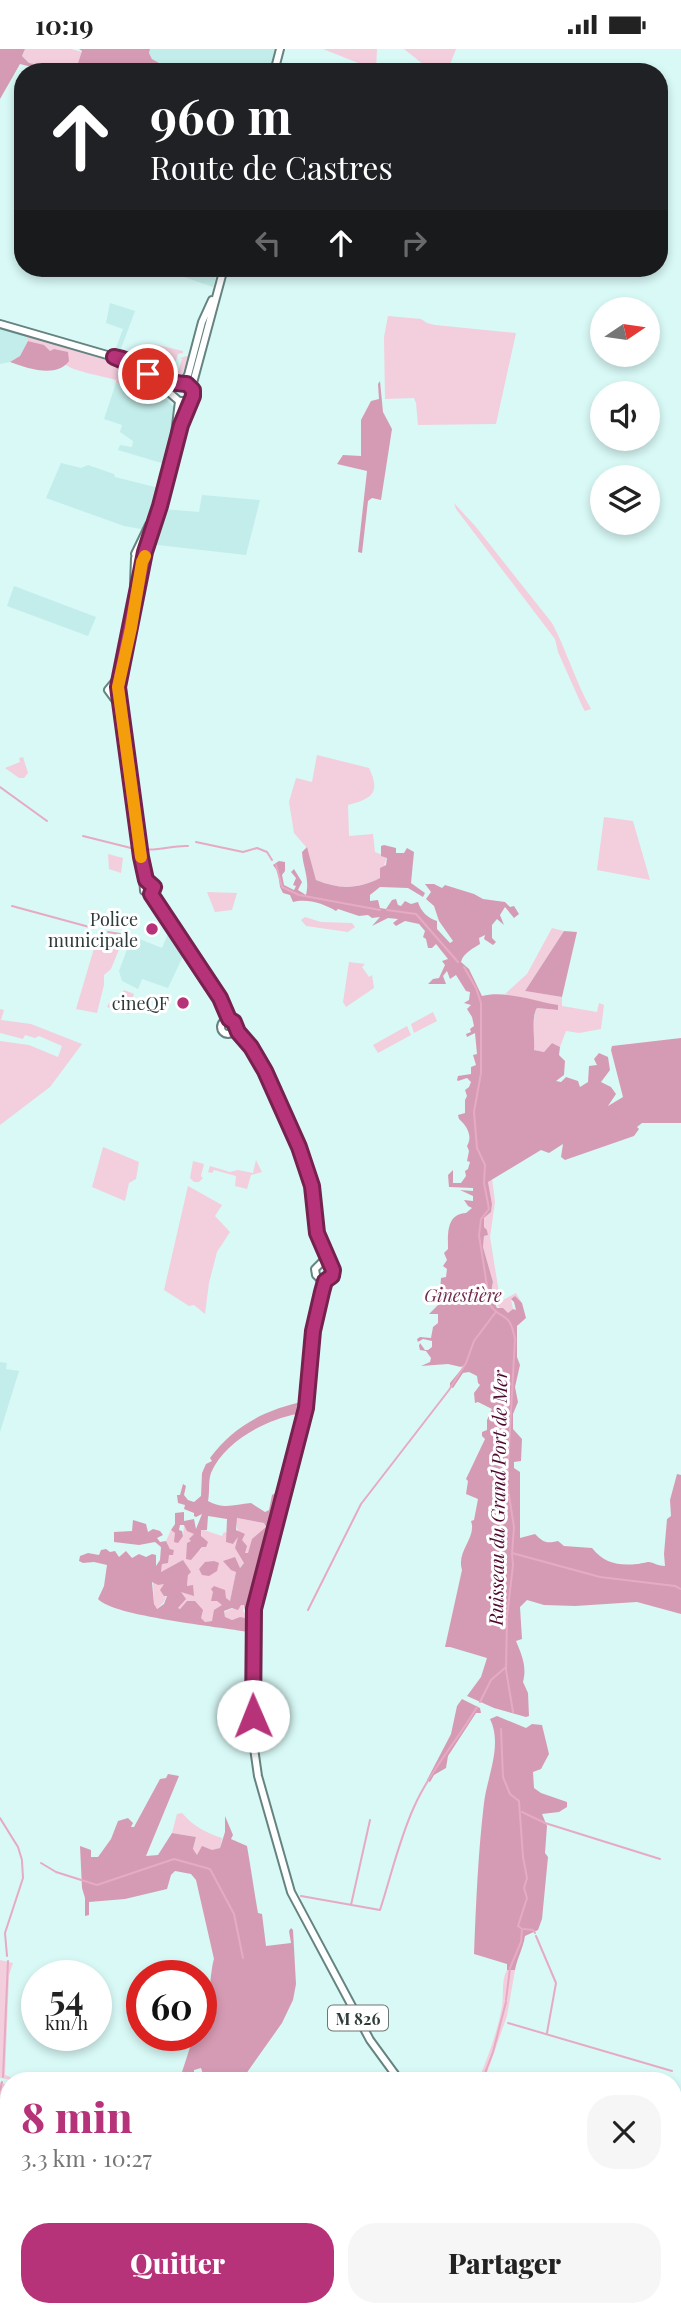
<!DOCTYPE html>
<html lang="fr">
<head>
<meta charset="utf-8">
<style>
  :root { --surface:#fff; --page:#f6f6f6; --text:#222; --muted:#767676; --accent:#b73379 }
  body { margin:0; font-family:"Playfair Display",serif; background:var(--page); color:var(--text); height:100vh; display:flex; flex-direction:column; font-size:26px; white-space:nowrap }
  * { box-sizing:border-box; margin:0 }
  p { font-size:23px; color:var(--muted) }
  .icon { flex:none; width:38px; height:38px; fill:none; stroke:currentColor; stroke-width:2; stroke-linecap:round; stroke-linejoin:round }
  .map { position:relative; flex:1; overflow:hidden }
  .details { position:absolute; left:0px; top:2023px; width:682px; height:245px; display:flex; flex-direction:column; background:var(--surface); border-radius:28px 28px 0 0; box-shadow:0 4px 10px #0003 }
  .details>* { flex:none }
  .top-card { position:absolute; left:14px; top:14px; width:654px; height:214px; border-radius:28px; box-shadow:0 4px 10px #0003; background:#202124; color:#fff; overflow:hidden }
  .needle { width:46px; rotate:77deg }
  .fabs { position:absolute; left:590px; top:248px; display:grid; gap:14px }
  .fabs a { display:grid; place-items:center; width:70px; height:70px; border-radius:50%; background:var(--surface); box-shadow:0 4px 10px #0003; font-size:35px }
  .speed { position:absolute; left:21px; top:1911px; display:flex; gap:14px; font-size:35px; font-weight:700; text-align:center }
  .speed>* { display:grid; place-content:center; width:91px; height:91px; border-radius:50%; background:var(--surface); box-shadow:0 4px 10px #0003; line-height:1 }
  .speed small { font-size:18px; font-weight:400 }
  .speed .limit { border:10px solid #d22; background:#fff; color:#111 }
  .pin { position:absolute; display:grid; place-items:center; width:60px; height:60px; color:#fff; margin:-30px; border:4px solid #fff; border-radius:50%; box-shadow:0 2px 7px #0007 }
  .me { position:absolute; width:77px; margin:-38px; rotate:359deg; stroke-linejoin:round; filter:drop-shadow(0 0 5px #0008) }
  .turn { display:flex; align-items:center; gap:24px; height:147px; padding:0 21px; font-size:32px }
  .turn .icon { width:91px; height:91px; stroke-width:2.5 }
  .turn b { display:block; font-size:49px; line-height:60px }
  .lanes { display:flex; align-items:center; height:66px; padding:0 21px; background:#0003; justify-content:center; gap:35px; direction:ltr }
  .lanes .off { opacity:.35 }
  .round { display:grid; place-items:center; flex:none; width:74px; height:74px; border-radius:28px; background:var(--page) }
  .overview { display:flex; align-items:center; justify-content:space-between; height:119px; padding:0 21px }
  h1 { font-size:42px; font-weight:800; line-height:52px; color:var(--accent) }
  .button { display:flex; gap:14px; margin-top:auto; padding:14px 21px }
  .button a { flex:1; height:80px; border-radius:28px; background:var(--accent); color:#fff; font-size:28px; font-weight:800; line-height:80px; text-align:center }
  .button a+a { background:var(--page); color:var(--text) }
  .status { display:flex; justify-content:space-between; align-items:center; height:49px; padding:0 35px; background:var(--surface); direction:ltr }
  .status svg { height:19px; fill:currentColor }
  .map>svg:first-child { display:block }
  .built { fill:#c3edea }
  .green { fill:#f3cedd }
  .forest { fill:#d69bb4; fill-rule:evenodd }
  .water { fill:#e6aac3 }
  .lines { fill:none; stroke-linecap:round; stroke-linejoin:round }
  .stream { stroke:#e6aac3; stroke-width:2 }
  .major-casing { stroke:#658380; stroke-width:10 }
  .major { stroke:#fff; stroke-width:6 }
  .route-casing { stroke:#77214f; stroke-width:18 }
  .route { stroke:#b73379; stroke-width:12 }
  .slow { stroke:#f59e0b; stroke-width:12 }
  .poi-dot { fill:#b73379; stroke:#fff; stroke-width:2.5 }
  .labels { text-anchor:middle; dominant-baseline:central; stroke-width:6; stroke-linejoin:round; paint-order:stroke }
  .shield { fill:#fff; stroke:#6d7675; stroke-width:2 }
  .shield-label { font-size:16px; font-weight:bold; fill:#2e3b3a }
  .poi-label { font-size:18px; fill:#2e3b3a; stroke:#fff; text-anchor:end }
  .park-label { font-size:18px; font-style:italic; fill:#722b4e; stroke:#fff }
  .water-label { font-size:19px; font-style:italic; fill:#4e0830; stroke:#fff }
</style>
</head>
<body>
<div class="status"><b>10:19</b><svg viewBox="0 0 49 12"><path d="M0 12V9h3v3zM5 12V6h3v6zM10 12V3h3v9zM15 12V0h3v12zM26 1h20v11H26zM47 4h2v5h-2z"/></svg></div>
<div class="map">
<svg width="681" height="2268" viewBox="0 0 681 2268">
  <rect width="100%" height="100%" fill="#d8f9f6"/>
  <path class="built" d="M150,0H277L271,23H196L185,17L181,23H175L152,10L149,4Z
    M158,219H218L213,238Z
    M110,254L135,262L119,305L114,304L123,280L106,274Z
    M0,279L26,286L28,292L20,307L10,313L0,315Z
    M138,323L174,358L175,371L165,415L118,401L120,396L132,398L133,392L120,383L122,376L104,370L116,334L133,338Z
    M61,414L81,419L88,416L114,425L115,428L159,439L154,457L163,460L199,463L202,446L260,451L246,506L149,495L141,480L124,477L46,449Z
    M14,537L96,568L88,587L7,557Z
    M170,880L184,905L168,939L142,930L138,940L122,932L119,922L132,887L162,899Z
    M0,1313L7,1314L6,1320L19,1322L0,1383Z"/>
  <path class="green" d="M25,0H71L82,3L77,17H68L64,21L29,14L22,7Z
    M323,0H377L376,21Z
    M404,0H456L447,23H433Z
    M388,267L421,270L427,274L435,276L516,284L496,375L418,376L416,354L414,349L385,350L384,288Z
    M26,286L138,320L133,338L116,334V331C103,327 76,323 66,316C55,308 43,294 28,292Z
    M153,295L183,302V304L178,305L175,315L162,311L160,308L153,306L149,313Z
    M187,307L189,308L180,331L174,332L156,324V322L174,327L177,326L182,310L180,309Z
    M454,454L476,478L552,574C567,602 575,632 591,660L585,662L583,659L558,603L555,590L456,460Z
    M317,706L369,719C381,744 372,750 348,756L349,787L373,785L375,803L387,808L380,829C356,841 340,840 316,831L307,799L294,784L289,753L296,729L312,733Z
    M23,708L28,724L24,729H19L5,719L20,713L19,709Z
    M604,768L633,772L650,831L597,821Z
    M108,805L123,809L121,824L109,820Z
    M207,843L237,844L232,861L215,863Z
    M305,868L321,873L352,874L355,878L348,883L306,877L301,871Z
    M552,879L564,882L525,942L562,948V957L597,963L599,954L604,956L601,980L579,984L566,982L560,998L552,994L544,1003L533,1001C535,989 532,967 537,959L558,961L505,945L527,925Z
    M98,886L122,893L111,920L104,926V936L97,964L76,960Z
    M349,913L365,915L362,918L369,928L372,926L374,939L346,958L343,953Z
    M124,941L134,945L129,965L107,958L109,954L117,956Z
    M0,960L4,961L1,971L31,975L82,995L50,1038L0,1076V992L29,996L58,1008L62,997L39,987L35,989L25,986L23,990L0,984Z
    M433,963L437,972L414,984L411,975Z
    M407,977L411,986L378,1004L373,996Z
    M103,1098L139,1113L136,1130L129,1134L125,1152L92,1138Z
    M256,1111L262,1123L251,1126L247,1140L235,1137L236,1127L214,1121L212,1124L208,1123L210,1117L230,1123L238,1121L253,1124Z
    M193,1112L204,1115L201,1127L203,1129L199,1133H194L190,1129Z
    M492,1129L495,1153L490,1188L500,1250L503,1251L516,1244L522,1254L517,1250H511L513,1260L508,1265C496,1258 487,1247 493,1233L483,1198L484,1187L488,1186L487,1181L484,1178V1169L491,1163L492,1155L488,1133Z
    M188,1137L222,1156L215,1167L230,1183L217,1203L209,1234L205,1265L194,1256L189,1257L164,1241Z
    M236,1469L264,1474L266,1479L257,1488L248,1505L245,1504C242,1491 236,1482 236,1469Z
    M184,1476L193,1483L200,1502L202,1498L201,1480L222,1487L224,1483L227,1484L233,1495L238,1488L244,1514L236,1523L230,1552L213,1543L217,1552L223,1556L212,1572L205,1573L200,1569L195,1552L187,1553L180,1560L177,1559L181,1553V1543L187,1537L188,1526L173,1518L161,1523L162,1515L169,1505H173L174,1501L170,1500L166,1492L171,1481L183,1487Z
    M153,1533L164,1535C167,1547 167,1553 156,1560L154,1555Z
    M244,1555L243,1562L247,1565L246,1569L240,1568L232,1571L225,1569L224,1563Z
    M182,1764C193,1777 206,1784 222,1789L220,1799L197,1806L193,1801L196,1788L172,1784L177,1765Z
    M0,1911L13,1914L9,1926L5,2026L20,2032L0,2029Z
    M507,1921H515L507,1967L484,2032H478C488,2008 497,1984 502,1958C504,1946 501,1931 507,1921Z
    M0,2033L9,2037V2124L0,2122Z
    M576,2259H617L607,2268H571Z"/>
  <path class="forest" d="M0,0H25L22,7L29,14L64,21L68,17H77L82,2L79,0H150L149,4L152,10L175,23H124L114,18L113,20L118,23H52L20,15L0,50Z
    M28,292L44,296L50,302L54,300L68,303L69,312C57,329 29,320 10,313L20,307Z
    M380,332L383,363L392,380L381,451L372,449L368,452L362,504L358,503L367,422L337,415L343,406L361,407V371L371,352L379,350L378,335Z
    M384,796L396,799V804H404L407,799L414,803L411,834L425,844L423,848L408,839L380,838L370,846V852L378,851L380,859L386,860L392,851L396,850L398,856L401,857L405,852L411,855L418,853C421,863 428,869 437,872V880L450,894L453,892L439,872L434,857L426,850L431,843L425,835H434L442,839L445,836L474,845L483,850L505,853L510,858L514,857L519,865L514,869L505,858L500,866L504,876L497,870L492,876V889L496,893L493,896L484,890L485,886L479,889L480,895C474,899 463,904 461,913L469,920L482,947C505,941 534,952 558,956V961L537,959C531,968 535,989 534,1001L544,1003L552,994L560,998L559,1006L565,1012L564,1026L556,1032L561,1033L566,1028L578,1032L580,1038L588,1033L589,1017L597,1016L594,1010L599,1004L608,1008L610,1021L601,1033L611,1038L616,1045L608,1057L623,1048L611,1001L612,997L681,989V1074H642L637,1078L639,1080L634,1087L565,1111L561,1108L563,1095L549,1104L541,1101L488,1133L492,1155L491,1163L484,1169V1178L487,1181L488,1186L484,1187L483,1198L493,1233C490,1241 493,1251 497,1259H503L508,1264L513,1260L516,1261L514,1253L511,1250L515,1247L522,1254L526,1269L517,1277V1308L520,1316L515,1338L518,1353L513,1365V1380L522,1390L521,1412L514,1413V1419L520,1423V1489L535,1485C543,1493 546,1495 558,1492L564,1497L592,1499C604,1514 618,1517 637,1515C639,1515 647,1513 649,1513C655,1514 658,1517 665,1517L664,1505L667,1470L671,1467L670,1451L677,1425L681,1426V1565L637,1553L575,1557L544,1556L527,1551L520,1558L522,1590L516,1592C522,1606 527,1618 523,1633L528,1644L529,1667L526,1668L494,1659L467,1647L481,1628L487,1609L450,1598H445L462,1521C456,1502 477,1489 471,1472L474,1471L478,1450L466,1445L468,1432L466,1430L485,1390L482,1387V1383L487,1381V1371L492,1360L478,1353L475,1354L474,1344L480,1336L478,1334L477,1327L469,1323L463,1324L453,1339L450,1338V1334L465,1316L461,1318L448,1315L421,1317L430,1313L431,1309L426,1302L420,1301L419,1297L420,1294L425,1301H428L432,1298V1292L423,1290L418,1293L417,1290L420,1288L431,1289L433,1278L438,1274V1265H429L439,1255L441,1229L446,1228L447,1220L443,1217L447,1211L444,1204L448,1200C448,1185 446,1165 466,1164L472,1159L468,1157L464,1151L473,1152V1147L460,1141L473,1142V1139L449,1138L448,1126L453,1121V1134H461L466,1127L465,1122L468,1120L470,1113L467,1112L469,1102L467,1097C473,1087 467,1077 459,1070L458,1066L465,1064V1051L467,1047L465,1041L469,1038L471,1033L467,1029L458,1032L457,1031L458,1027L471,1025V1018L476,1016L473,1006L477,1005L475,984L467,988L466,985L471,983L470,980L474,977L472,968L467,960L471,956L464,954L469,951L470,943L466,942L456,926L450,930L447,922L443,927L446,935H428L433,930L439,929L445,916L442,912L448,910L436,895L432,899H428L426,890L423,888L425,882L419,875L405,872L396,877L393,874L398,870L388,869L372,877L380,868L372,869L368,866L359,867L338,860L336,862C325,855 307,849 293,853L290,846L283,844L280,838L278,823L273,816L279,812L285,813V822L282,826L284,836L294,841L296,837L293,836L296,829L291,823L294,820L302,833L298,841L306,846C310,830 303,819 302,803L307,798L316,831C339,840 356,841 380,829V819L386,816L387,809L381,807V797Z
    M564,882L577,883L562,948L525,942Z
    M306,1352L300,1368L297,1365C265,1371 224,1393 211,1424C208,1432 210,1443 208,1452C223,1461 236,1455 251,1454L265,1463L269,1461L272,1446L283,1440L271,1477L255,1551L253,1552L250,1579L248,1583C221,1578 112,1567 98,1550L104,1537L107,1516L94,1513L83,1514L79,1512L80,1507L88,1504L99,1506L101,1501L106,1500L110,1503L115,1502L119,1508L126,1502L132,1509L139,1505L146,1508L152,1505L156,1506V1517L160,1511L161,1498L155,1493L139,1496L114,1493V1483L132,1482L133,1471L146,1475L148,1483L153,1480L160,1482L163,1486L157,1489L160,1493L166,1492L170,1500L174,1501L173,1506H169L168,1514L162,1515L161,1523L183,1511L191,1523L188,1526L187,1537L193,1536L194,1547L181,1543L186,1550L178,1559L180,1560L187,1552H195L203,1561L201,1569L205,1573L212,1572L214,1561L222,1556L217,1552H211L213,1543L211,1540L214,1537L225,1541L226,1549L230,1552L236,1523L231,1521L223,1512L235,1508L240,1519L244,1514L235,1499L238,1488L233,1495L226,1493L227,1470L208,1467L207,1481H201V1487L208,1493L206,1498H202L191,1511L186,1510L187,1494L191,1492L189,1490L194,1485L187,1482L184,1476H180L179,1481L182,1482L183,1487L178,1494L174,1493L175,1484L171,1481L175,1475V1464L184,1463V1472L194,1470L196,1480L202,1465L196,1468L194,1467V1464L184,1460L185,1456L178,1454L177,1446H180L183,1435L186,1437L184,1446L188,1451L194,1453L201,1447L202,1424L206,1415L212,1412L210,1409C234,1376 267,1360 306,1352ZM237,1469L264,1474L266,1478L252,1490L248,1504H245L247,1497L242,1491L245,1485L236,1481ZM152,1533L158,1536L164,1535L160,1541L164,1547H167L164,1555L157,1560L154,1555ZM241,1556H244L246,1569L240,1568L232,1571L225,1568L224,1562L232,1559L238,1561Z
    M214,1512L219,1514L217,1522L209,1527L202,1526L199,1520L205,1513Z
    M462,1650L480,1659L481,1664H476L448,1707L446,1719L434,1726L430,1733L427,1731L451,1685L457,1657Z
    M497,1667L526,1679L532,1675L542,1676L549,1705L541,1720L533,1723L534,1739L541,1744L567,1753V1758L559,1763L542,1765L547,1777L545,1804L548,1808L542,1870L538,1881L525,1887C523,1900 517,1909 515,1921H507V1915L474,1905C476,1855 478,1804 484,1754C487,1728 503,1696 490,1670Z
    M168,1725L179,1727L146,1807L158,1806L172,1784L196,1788L193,1800L197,1806L202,1797L212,1801L220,1799L225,1783V1767L233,1786L231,1790L247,1797C251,1820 254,1841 258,1864L262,1865L266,1897L291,1894L289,1882L291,1879L293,1881L296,1935L293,1951L282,1974L241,2032H200L203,2025L201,2019L194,2021V2028L190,2031L186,2025L183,2026L182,2023L194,1986H201V1957C213,1945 209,1926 214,1910L196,1831L191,1825L175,1822L171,1826L167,1840L125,1850L89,1853V1866L85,1867V1849L82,1839L80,1797L91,1801V1808H98L111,1790L118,1772L128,1769L133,1774L131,1778H134L160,1730L166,1729Z
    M0,2122L9,2124V2154L2,2165V2177L8,2196L9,2224H5L0,2247Z
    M681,2169V2253L669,2268H606L605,2265L611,2262L612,2259H674V2176Z
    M107,2259H277L272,2261L277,2268H103Z"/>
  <path class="water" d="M277,2259H297L298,2264L292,2268H277L272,2261Z"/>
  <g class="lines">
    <path class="stream" d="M0,738L47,772
      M83,787L135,800
      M196,793L243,803L257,799L267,803L272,811
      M142,800C158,803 172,796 188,797
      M276,816L282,838L299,846L380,861
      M12,857L93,879
      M387,861L416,865L458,913
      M108,883L120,885
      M464,918L476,939L481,954V1024L474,1063L477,1099L485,1116L484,1134L489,1160L481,1170L479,1186L490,1256C502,1273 509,1260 515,1290L507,1434L514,1478L512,1505L513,1516L507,1568L506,1621L513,1663
      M512,1504L600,1528L675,1537L681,1540
      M308,1561L361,1455L449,1341L466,1314L474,1292L495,1264
      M480,1653L491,1631L506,1618
      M501,1680L503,1728L510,1745L519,1752L523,1808L527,1829L524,1839L527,1849L518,1877L522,1880L521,1893L510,1919L506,1951
      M522,1763L545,1774L660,1810
      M0,1769L18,1798L22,1811
      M41,1814L56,1823L97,1836L174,1810L210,1820L234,1865L243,1909
      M301,1847L380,1861C391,1827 399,1791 414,1758C430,1722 457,1692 477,1658
      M351,1856L370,1771
      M524,1880L533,1881L535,1884
      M536,1887L556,1934L547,1984
      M7,1907L5,1884L23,1829L22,1812
      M508,1974L672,2022
      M3,2028L8,1912
      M482,2032L493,2003L506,1953
      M0,2041L2,2033"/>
    <g class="major-casing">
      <path id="major" d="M274,23L280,0
        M0,275L114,308L134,316L143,321L179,352H189
        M150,322L171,335L179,336
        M182,335L188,326L202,273L212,251
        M175,385L179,352
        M139,500L145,504L142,511L137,510L135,505L149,476
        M145,503L160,457L181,376L193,347V334L224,219
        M143,510L118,638L139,797L148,834
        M134,536L135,509
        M117,630L108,641L119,656
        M143,828L144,842L151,844
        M151,844L220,949L229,970
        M221 978a7 7 0 1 1 14 0a7 7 0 1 1-14 0Z
        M236,979L259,1010L304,1111L313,1144L318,1184L333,1221L330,1229L320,1230
        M321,1231L316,1226L315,1220L323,1212L324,1205
        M326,1231L313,1282L307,1359L254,1560L251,1619L254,1699L258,1727L291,1843L370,1991L400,2032
        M474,2268L475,2259"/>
    </g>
    <use href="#major" class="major"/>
  </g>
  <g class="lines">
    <g class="route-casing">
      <path id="route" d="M148,325L140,319L114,308C145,313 156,335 187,335L193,341V347L181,376L160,457L145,503L118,638L141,808L146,831L154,838L151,845L220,949L229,970L234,973L238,983L251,998L265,1022L299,1098L312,1137L317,1184L333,1221L332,1227L325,1232L322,1243L313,1282L306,1359L254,1560L253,1667"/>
    </g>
    <use href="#route" class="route"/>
    <path class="slow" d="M141,808L118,638L131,579L142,513L145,507"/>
  </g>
  <g class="poi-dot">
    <circle cx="152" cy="880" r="7"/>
    <circle cx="183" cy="954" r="7"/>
  </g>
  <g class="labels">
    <rect class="shield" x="328" y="1956.5" width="60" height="25" rx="5"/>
    <g class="shield-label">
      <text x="358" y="1969">M 826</text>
    </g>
    <g class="poi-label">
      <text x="138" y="870">Police<tspan x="138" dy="21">municipale</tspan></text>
      <text x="169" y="954">cineQF</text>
    </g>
    <g class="park-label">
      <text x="463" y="1246">Ginestière</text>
    </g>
    <g class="water-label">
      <text transform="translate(497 1449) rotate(-89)">Ruisseau du Grand Port de Mer</text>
    </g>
  </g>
</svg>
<div class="fabs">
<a><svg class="needle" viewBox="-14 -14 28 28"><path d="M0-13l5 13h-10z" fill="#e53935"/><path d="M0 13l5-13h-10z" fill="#767676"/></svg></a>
<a><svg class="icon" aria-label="sound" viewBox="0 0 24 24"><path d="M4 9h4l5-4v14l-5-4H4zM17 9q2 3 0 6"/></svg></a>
<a><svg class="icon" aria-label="layers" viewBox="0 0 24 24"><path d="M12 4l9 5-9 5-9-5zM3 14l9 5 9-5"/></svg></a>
</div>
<div class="speed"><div>54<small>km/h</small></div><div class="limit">60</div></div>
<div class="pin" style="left:148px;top:325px;background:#d93025"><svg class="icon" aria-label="arrive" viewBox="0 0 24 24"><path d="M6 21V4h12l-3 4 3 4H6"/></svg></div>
<svg class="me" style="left:253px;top:1667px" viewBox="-20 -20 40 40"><circle r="19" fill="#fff"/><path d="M0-13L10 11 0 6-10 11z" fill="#b73379"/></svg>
<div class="top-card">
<div class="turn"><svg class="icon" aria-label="ahead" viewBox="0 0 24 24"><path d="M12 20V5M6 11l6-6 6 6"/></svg><div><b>960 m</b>Route de Castres</div></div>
<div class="lanes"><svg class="icon off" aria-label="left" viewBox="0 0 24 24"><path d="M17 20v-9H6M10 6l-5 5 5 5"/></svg><svg class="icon" aria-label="ahead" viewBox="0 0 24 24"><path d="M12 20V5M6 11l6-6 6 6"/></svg><svg class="icon off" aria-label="right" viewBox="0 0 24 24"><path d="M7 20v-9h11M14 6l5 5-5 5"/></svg></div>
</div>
<section class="details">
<div class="overview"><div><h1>8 min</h1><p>3.3 km · 10:27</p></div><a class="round"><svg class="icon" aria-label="close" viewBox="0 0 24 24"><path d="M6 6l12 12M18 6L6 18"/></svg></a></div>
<div class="button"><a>Quitter</a><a>Partager</a></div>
</section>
</div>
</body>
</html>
